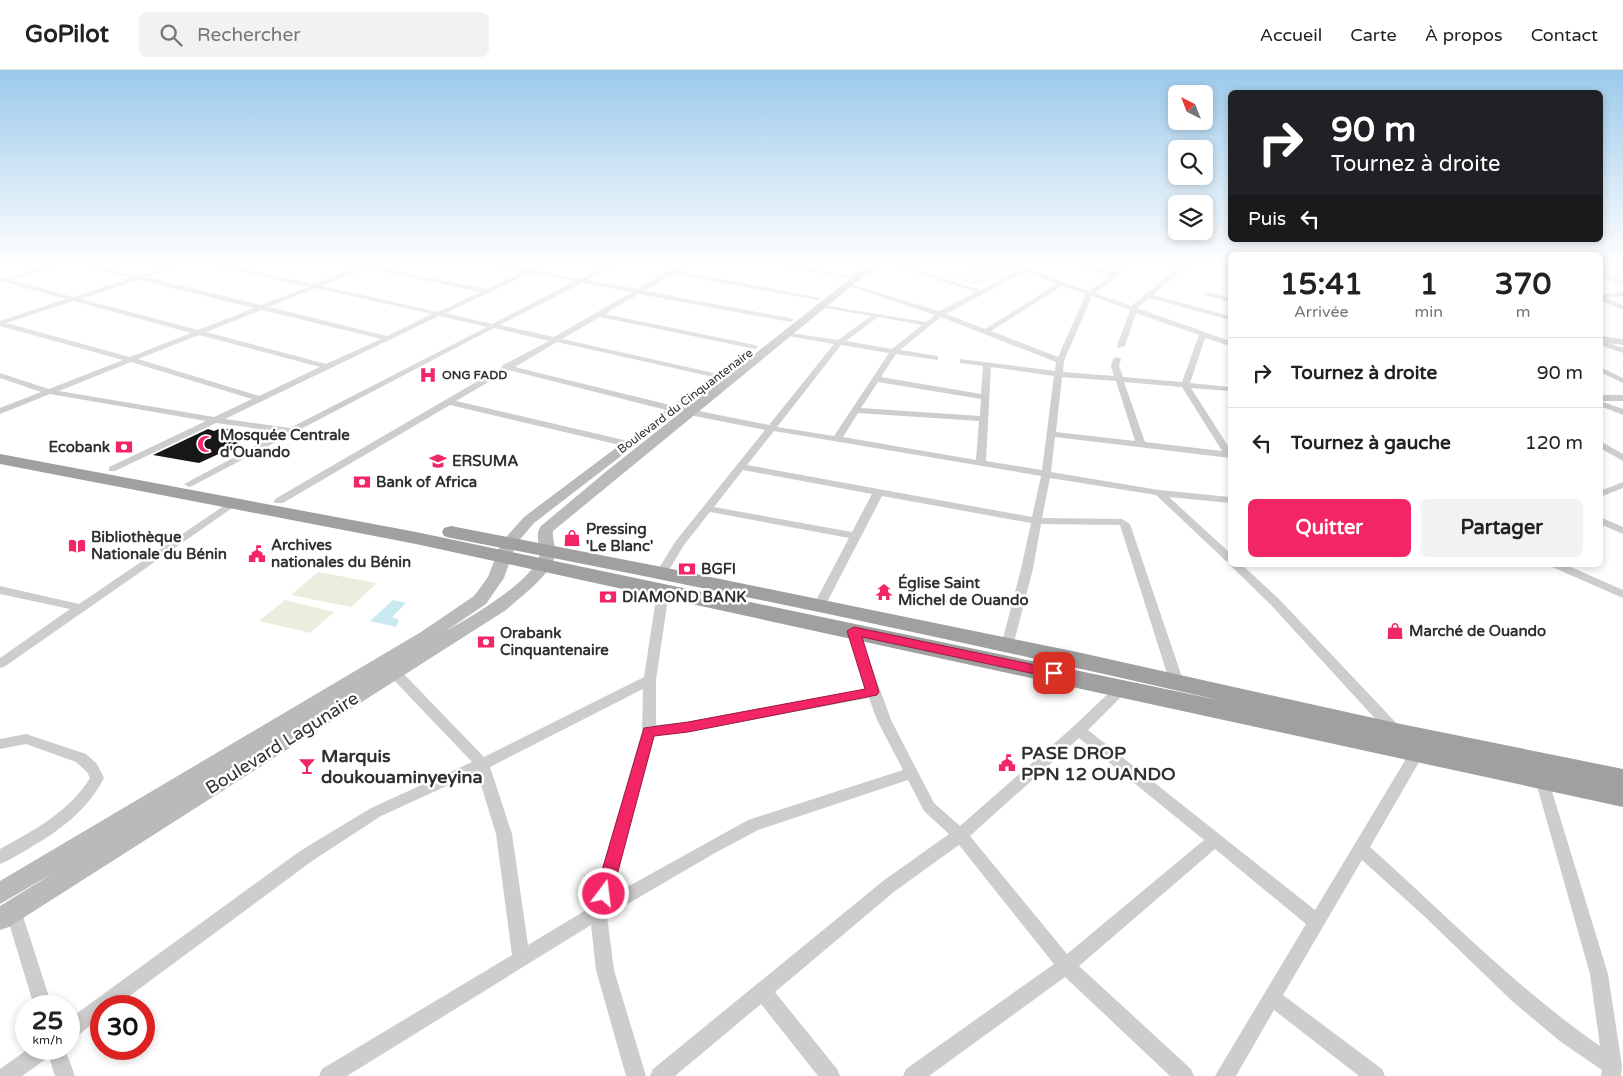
<!DOCTYPE html>
<html lang="fr">
<head>
<meta charset="utf-8">
<style>
  :root { --surface:#fff; --page:#f2f2f2; --text:#222; --muted:#767676; --line:#e0e0e0; --accent:#f32665 }
  body { margin:0; font-family:"Varela Round",sans-serif; background:var(--page); color:var(--text); height:100vh; display:flex; flex-direction:column; font-size:19px; white-space:nowrap }
  * { box-sizing:border-box; margin:0 }
  p { font-size:16px; color:var(--muted) }
  .icon { flex:none; width:28px; height:28px; fill:none; stroke:currentColor; stroke-width:2; stroke-linecap:round; stroke-linejoin:round }
  .map { position:relative; flex:1; overflow:hidden }
  .drawer { position:absolute; left:1228px; top:182px; width:375px; height:315px; display:flex; flex-direction:column; background:var(--surface); border-radius:8px; box-shadow:0 2px 8px #0003 }
  .drawer>* { flex:none }
  .banner { position:absolute; left:1228px; top:20px; width:375px; height:152px; border-radius:8px; box-shadow:0 2px 8px #0003; background:#202124; color:#fff; overflow:hidden }
  .needle { width:32px; rotate:318deg }
  .tools { position:absolute; left:1168px; top:15px; display:grid; gap:10px }
  .tools a { display:grid; place-items:center; width:45px; height:45px; border-radius:8px; background:var(--surface); box-shadow:0 2px 8px #0003; font-size:25px }
  .speed { position:absolute; left:15px; top:925px; display:flex; gap:10px; font-size:25px; font-weight:700; text-align:center }
  .speed>* { display:grid; place-content:center; width:65px; height:65px; border-radius:50%; background:var(--surface); box-shadow:0 2px 8px #0003; line-height:1 }
  .speed small { font-size:12px; font-weight:400 }
  .speed .limit { border:8px solid #d22; background:#fff; color:#111 }
  .pin { position:absolute; display:grid; place-items:center; width:42px; height:42px; color:#fff; margin:-21px; border-radius:10px; box-shadow:0 2px 8px #0006 }
  .me { position:absolute; width:55px; margin:-28px; rotate:15deg; stroke-linejoin:round; filter:drop-shadow(0 0 4px #0008) }
  .turn { display:flex; align-items:center; gap:18px; height:105px; padding:0 20px; font-size:22px }
  .turn .icon { width:65px; height:65px; stroke-width:2.5 }
  .turn b { display:block; font-size:35px; line-height:42px }
  .then { display:flex; align-items:center; height:48px; padding:0 20px; background:#0003; gap:10px; font-size:19px }
  .eta { display:flex; justify-content:space-evenly; align-items:center; height:85px; text-align:center }
  .eta b { font-size:30px; font-weight:700; line-height:35px }
  .action { display:flex; gap:10px; margin-top:auto; padding:10px 20px }
  .action a { flex:1; height:58px; border-radius:8px; background:var(--accent); color:#fff; font-size:20px; font-weight:700; line-height:58px; text-align:center }
  .action a+a { background:var(--page); color:var(--text) }
  ul { padding:0; list-style:none }
  li { display:flex; align-items:center; gap:15px; height:70px; padding:0 20px; border-top:1px solid var(--line) }
  li div { flex:1 }
  li b { display:block; font-size:19px }
  li em { font-style:normal }
  header { display:flex; align-items:center; gap:30px; box-sizing:border-box; height:70px; padding:0 25px; background:var(--surface); border-bottom:1px solid var(--line) }
  header strong { font-size:24px }
  nav { display:flex; gap:28px; margin-inline-start:auto; font-size:18px }
  .search { width:350px; height:45px; background:var(--page); display:flex; align-items:center; gap:12px; box-sizing:border-box; padding:0 18px; border-radius:8px; color:var(--muted); font-size:19px }
  .map>svg:first-child { display:block }
  .green { fill:#eaeedd }
  .water { fill:#c8e9ef }
  .building { fill:#171717 }
  .lines { fill:none; stroke-linecap:round; stroke-linejoin:round }
  .minor { fill:#cdcdcd; fill-rule:evenodd }
  .tertiary { fill:#cdcdcd; fill-rule:evenodd }
  .secondary { fill:#bababa; fill-rule:evenodd }
  .trunk { fill:#a0a0a0; fill-rule:evenodd }
  .route { fill:#f32665; stroke:#9e1942 }
  .labels { text-anchor:middle; dominant-baseline:central; stroke-width:5; stroke-linejoin:round; paint-order:stroke }
  .far-poi-label { font-size:12px; font-weight:bold; fill:#303030; stroke:#fff; text-anchor:start }
  .far-street-label { font-size:12px; fill:#303030; stroke:#fff }
  .poi-label { font-size:15px; font-weight:bold; fill:#303030; stroke:#fff; text-anchor:start }
  .near-street-label { font-size:18px; fill:#303030; stroke:#fff }
  .near-poi-label { font-size:18px; font-weight:bold; fill:#303030; stroke:#fff; text-anchor:start }
</style>
</head>
<body>
<header>
<strong>GoPilot</strong>
<div class="search"><svg class="icon" aria-label="search" viewBox="0 0 24 24"><circle cx="10" cy="10" r="6"/><path d="M15 15l6 6"/></svg>Rechercher</div>
<nav><a>Accueil</a><a>Carte</a><a>À propos</a><a>Contact</a></nav>
</header>
<div class="map">
<svg width="1623" height="1006" viewBox="0 0 1623 1006">
  <rect width="100%" height="100%" fill="#fff"/>
  <path class="green" d="M981,193L1006,200L974,215L948,208Z
    M318,502L377,513L351,537L291,525Z
    M285,530L334,542L310,563L259,551Z"/>
  <path class="water" d="M393,530L406,533L392,547L399,550L396,557L370,551Z"/>
  <path class="building" d="M221,358L263,364L240,371L234,377L199,393L153,385L208,359L214,361Z"/>
  <g class="lines">
    <path class="minor" d="M56,192H66L11,210L73,227L131,208L71,192C94,192 114,203 136,205C150,206 172,192 189,192L146,207L261,235L308,217L202,192H214L314,214L359,197L342,192L365,194L379,192L372,196L486,219L523,202L479,192H493L528,199L543,192H551L536,200L580,209L612,192H620L587,210L637,219L684,192H692L678,201L821,228L818,230L673,204L645,221L790,248L794,250L790,252L639,224L605,244L755,275L759,277L755,279L600,247L562,269L718,304L722,306L718,308L557,272L515,297L674,336L769,355L834,274L787,266L783,264L784,262L838,270L871,246L825,238L823,237V235L926,252L935,245L849,216V214L939,241L976,222L879,192H889L981,220L1019,200L1000,192H1009L1089,221L1110,206L1072,192H1082L1114,203L1129,192H1136L1095,223L1131,236L1185,192H1192L1153,225L1230,246V250L1149,228L1137,238L1230,271V276L1205,268L1190,313L1230,317V321L1191,318L1230,379V388L1055,367L1051,402L1159,420L1230,427V433L1169,427L1230,483V492L1226,491L1156,425L1050,408L1042,448L1122,449L1130,454L1184,613L1182,616H1172L1170,613L1120,455L1041,454L1033,499L1013,576L1011,579H1003L1001,576L1021,499L1031,453L882,426L825,536L819,540L813,536L849,468L710,442L684,475L666,505H658L656,503L675,472L765,360L674,342L509,300L456,331L628,371L633,374L628,377L450,335L283,433H275L274,431L275,429L502,297L503,295L549,271L494,258L192,416L189,417L184,414L282,362L216,353L115,401H109V397L206,351L50,324L0,344V338L41,322L0,308V303L49,319L123,290L0,256V251L66,229L0,211V207L4,208ZM366,198L480,222L438,242L322,216ZM1024,202L1057,214L985,259L946,244ZM530,203L575,211L492,254L446,243ZM139,210L254,238L198,260L81,229ZM582,213L632,222L554,267L500,255ZM1062,216L1086,224L1058,287L991,261ZM315,218L432,244L387,266L269,237ZM1092,226L1130,240L1117,276L1118,278L1125,276L1136,243L1199,265L1182,312L1123,307L1119,296L1121,289L1117,287L1113,289L1111,296L1114,306L1063,302L1064,291ZM74,231L191,263L130,287L6,253ZM262,240L381,269L326,294L206,262ZM439,246L487,257L290,358L225,349ZM878,247L922,255L892,279L846,271ZM941,247L1056,292L1055,301L960,289V293L983,296L981,324L881,307L896,284L938,290V286L900,280ZM199,265L320,297L259,326L138,289ZM841,275L889,283L834,366L777,357ZM131,292L252,329L214,347L59,321ZM991,297L1054,306L1042,400L986,391ZM1062,307L1116,311L1135,371L1056,362ZM878,312L981,329L980,346L861,338ZM1124,312L1182,317L1222,381L1145,372ZM858,343L979,351L976,390L843,367ZM774,361L1041,406L1032,447L747,395ZM743,400L872,424L852,462L714,437Z
      M759,192H774L849,206L846,208Z
      M1623,192V196L1600,202V198Z
      M1600,203L1623,211V215L1600,207Z
      M1207,222L1230,228V232L1205,225L1204,224Z
      M1623,222V226L1606,228L1623,235V240L1600,230V225Z
      M1600,270L1623,278V283L1600,275Z
      M1600,297L1623,308V313L1600,302Z
      M1600,325H1623V331H1600L1623,339V345L1600,336Z
      M1600,371L1623,384V391L1600,378Z
      M1623,412V418L1600,427V421Z
      M231,431L235,432L236,434L235,436L4,597L0,598V588L70,539L0,524V516L79,534Z
      M1600,447L1623,457V464L1600,454Z
      M1230,495H1242L1279,529L1401,658L1403,662L1401,666L1396,667L1391,666L1271,535Z
      M1550,495H1566L1623,520V528L1552,497Z
      M663,518L669,522L656,610V655L688,652L865,619L848,561L854,557L858,558L891,650L934,733L960,756L1074,656L1116,616H1126L1128,619L1126,622L1088,660L1315,840L1412,679L1417,678L1422,679L1424,683L1422,687L1370,777C1445,844 1516,918 1600,976L1590,904L1535,709L1537,705L1542,703L1547,705L1608,904L1622,996L1621,1006H1601L1602,1000L1561,972L1513,932L1424,846L1362,790L1283,925L1382,999L1385,1006H1359L1274,940L1236,1006H1215L1306,854L1215,779L1079,896L1191,999L1194,1006H1170L1065,907L929,1006H903L906,999L1054,894L959,775L895,821L775,922L837,999L840,1006H818L761,934L675,1006H650L653,999L883,811L949,764L924,741L908,710L758,760L715,783L607,846L614,900L646,1006H626L596,900L591,855L347,1006H319L322,999L512,885L496,764L477,702L381,746L312,791L116,936H101V947L76,967L69,969V949L300,781L371,738L472,692L389,605L388,602L389,599H399L484,687L644,607L657,522ZM643,619L642,661L591,837L528,875L512,764L490,697ZM869,628L877,650L903,700L748,750L611,826L655,666L688,662ZM1079,668L1204,770L1067,884L970,766Z
      M26,664L86,684L97,694L104,708C87,741 59,761 28,779C19,784 10,790 0,794V779C34,760 69,742 90,708L87,702L76,692L26,674L0,679V669Z
      M13,832L19,835L21,840L52,936H34L5,840L7,835Z
      M28,979H65L75,1006H55L49,987L22,1006H0V999Z"/>
    <path class="tertiary" d="M1207,192L1230,193V199L1208,194Z
      M1600,266L1623,269V275L1600,272Z"/>
    <path class="secondary" d="M871,192H881L553,461C552,469 556,476 555,484C554,503 519,528 506,540L9,857L0,860V836L55,802L0,834V811L421,562L474,526L488,507L501,473L524,447L721,299H729L731,301L729,303L534,453L516,474L504,508L486,534L443,563C469,548 525,516 538,490C543,479 533,466 541,456L608,400Z"/>
    <path class="trunk" d="M0,384L416,462L1223,631C967,572 709,518 451,468L444,466L442,462L444,458L451,456L662,497L1077,582L1396,653L1623,699V737L416,474L0,394Z"/>
  </g>
  <linearGradient id="sky" x2="0" y2="1"><stop stop-color="#9bc9eb"/><stop offset="0.58" stop-color="#fff"/><stop offset="1" stop-color="#fff" stop-opacity="0"/></linearGradient>
  <rect width="1623" height="333" fill="url(#sky)"/>
  <path class="route" d="M854,557L1054,599L1058,600L1060,603L1058,606L1054,608L862,567L879,622L877,625L688,662L654,666L612,824L609,829L604,832L598,829L595,824L644,658L688,652L865,619L847,561Z"/>
  <defs>
    <g id="hospital-bare" transform="scale(1.35)"><path d="M-5-5h3v3.5h4V-5h3V5h-3V1.5h-4V5h-3Z" fill="#f32665" stroke="#fff" stroke-width="2.5" paint-order="stroke"/></g>
    <g id="mosque-bare" transform="scale(1.35)"><path d="M3.5-4.9A6 6 0 1 0 3.5 4.9A5 5 0 1 1 3.5-4.9Z" fill="#f32665" stroke="#fff" stroke-width="2.5" paint-order="stroke"/></g>
    <g id="bank-bare" transform="scale(1.35)"><path d="M-6-4H6V4H-6ZM0-2.3a2.3 2.3 0 1 0 0 4.6a2.3 2.3 0 1 0 0-4.6Z" fill="#f32665" stroke="#fff" stroke-width="2.5" paint-order="stroke"/></g>
    <g id="university-bare" transform="scale(1.35)"><path d="M0-5L7-2L0 1L-7-2ZM-4 1L0 2.5L4 1V4Q0 6-4 4Z" fill="#f32665" stroke="#fff" stroke-width="2.5" paint-order="stroke"/></g>
    <g id="shop-bare" transform="scale(1.35)"><path d="M-5-2.5h2.3a2.7 3.5 0 0 1 5.4 0H5L5.5 6h-11ZM-1.5-2.5h3a1.5 2.3 0 0 0-3 0Z" fill="#f32665" stroke="#fff" stroke-width="2.5" paint-order="stroke"/></g>
    <g id="library-bare" transform="scale(1.35)"><path d="M-6-4Q-3-5.5-.7-3.5V5Q-3 3-6 4ZM6-4Q3-5.5 .7-3.5V5Q3 3 6 4Z" fill="#f32665" stroke="#fff" stroke-width="2.5" paint-order="stroke"/></g>
    <g id="civic-bare" transform="scale(1.35)"><path d="M-.6-6.5H3V-4.5H.6V-3L4-1V1h2V6H-6V1h2V-1L-.6-3ZM-1.2 2.5V6h2.4V2.5Z" fill="#f32665" stroke="#fff" stroke-width="2.5" paint-order="stroke"/></g>
    <g id="temple-bare" transform="scale(1.35)"><path d="M0-6L5-2H3V0L6.5 2.5H4V6H1.5V3h-3V6H-4V2.5H-6.5L-3 0V-2H-5Z" fill="#f32665" stroke="#fff" stroke-width="2.5" paint-order="stroke"/></g>
    <g id="bar-bare" transform="scale(1.35)"><path d="M-6-5H6L.8 .8V4.5H3.5V6h-7V4.5H-.8V.8Z" fill="#f32665" stroke="#fff" stroke-width="2.5" paint-order="stroke"/></g>
  </defs>
  <g fill-rule="evenodd">
    <use href="#hospital-bare" x="428" y="305"/>
    <use href="#mosque-bare" x="206" y="374"/>
    <use href="#bank-bare" x="124" y="377"/>
    <use href="#university-bare" x="438" y="391"/>
    <use href="#bank-bare" x="362" y="412"/>
    <use href="#shop-bare" x="572" y="468"/>
    <use href="#library-bare" x="77" y="476"/>
    <use href="#civic-bare" x="257" y="484"/>
    <use href="#bank-bare" x="687" y="499"/>
    <use href="#temple-bare" x="884" y="522"/>
    <use href="#bank-bare" x="608" y="527"/>
    <use href="#shop-bare" x="1395" y="561"/>
    <use href="#bank-bare" x="486" y="572"/>
    <use href="#civic-bare" x="1007" y="693"/>
    <use href="#bar-bare" x="307" y="696"/>
  </g>
  <g class="labels">
    <g class="far-poi-label">
      <text x="442" y="305">ONG FADD</text>
    </g>
    <g class="far-street-label">
      <text transform="translate(685 331) rotate(-37)">Boulevard du Cinquantenaire</text>
    </g>
    <g class="poi-label">
      <text x="220" y="365">Mosquée Centrale<tspan x="220" dy="17">d'Ouando</tspan></text>
      <text x="110" y="377" text-anchor="end">Ecobank</text>
      <text x="452" y="391">ERSUMA</text>
      <text x="376" y="412">Bank of Africa</text>
      <text x="586" y="459">Pressing<tspan x="586" dy="17">'Le Blanc'</tspan></text>
      <text x="91" y="467">Bibliothèque<tspan x="91" dy="17">Nationale du Bénin</tspan></text>
      <text x="271" y="475">Archives<tspan x="271" dy="17">nationales du Bénin</tspan></text>
      <text x="701" y="499">BGFI</text>
      <text x="898" y="513">Église Saint<tspan x="898" dy="17">Michel de Ouando</tspan></text>
      <text x="622" y="527">DIAMOND BANK</text>
      <text x="1409" y="561">Marché de Ouando</text>
      <text x="500" y="563">Orabank<tspan x="500" dy="17">Cinquantenaire</tspan></text>
    </g>
    <g class="near-street-label">
      <text transform="translate(282 673) rotate(-32)">Boulevard Lagunaire</text>
    </g>
    <g class="near-poi-label">
      <text x="1021" y="683">PASE DROP<tspan x="1021" dy="21">PPN 12 OUANDO</tspan></text>
      <text x="321" y="686">Marquis<tspan x="321" dy="21">doukouaminyeyina</tspan></text>
    </g>
  </g>
</svg>
<div class="tools">
<a><svg class="needle" viewBox="-14 -14 28 28"><path d="M0-13l5 13h-10z" fill="#e53935"/><path d="M0 13l5-13h-10z" fill="#767676"/></svg></a>
<a><svg class="icon" aria-label="search" viewBox="0 0 24 24"><circle cx="10" cy="10" r="6"/><path d="M15 15l6 6"/></svg></a>
<a><svg class="icon" aria-label="layers" viewBox="0 0 24 24"><path d="M12 4l9 5-9 5-9-5zM3 14l9 5 9-5"/></svg></a>
</div>
<div class="speed"><div>25<small>km/h</small></div><div class="limit">30</div></div>
<div class="pin" style="left:1054px;top:603px;background:#d93025"><svg class="icon" aria-label="arrive" viewBox="0 0 24 24"><path d="M6 21V4h12l-3 4 3 4H6"/></svg></div>
<svg class="me" style="left:604px;top:824px" viewBox="-20 -20 40 40"><circle r="17" fill="#f32665" stroke="#fff" stroke-width="3"/><path d="M0-11L8 9 0 5-8 9z" fill="#fff"/></svg>
<div class="banner">
<div class="turn"><svg class="icon" aria-label="right" viewBox="0 0 24 24"><path d="M7 20v-9h11M14 6l5 5-5 5"/></svg><div><b>90 m</b>Tournez à droite</div></div>
<div class="then">Puis<svg class="icon" aria-label="left" viewBox="0 0 24 24"><path d="M17 20v-9H6M10 6l-5 5 5 5"/></svg></div>
</div>
<section class="drawer">
<div class="eta">
<div><b>15:41</b><p>Arrivée</p></div>
<div><b>1</b><p>min</p></div>
<div><b>370</b><p>m</p></div>
</div>
<ul>
<li><svg class="icon" aria-label="right" viewBox="0 0 24 24"><path d="M7 20v-9h11M14 6l5 5-5 5"/></svg><div><b>Tournez à droite</b></div><em>90 m</em></li>
<li><svg class="icon" aria-label="left" viewBox="0 0 24 24"><path d="M17 20v-9H6M10 6l-5 5 5 5"/></svg><div><b>Tournez à gauche</b></div><em>120 m</em></li>
</ul>
<div class="action"><a>Quitter</a><a>Partager</a></div>
</section>
</div>
</body>
</html>
